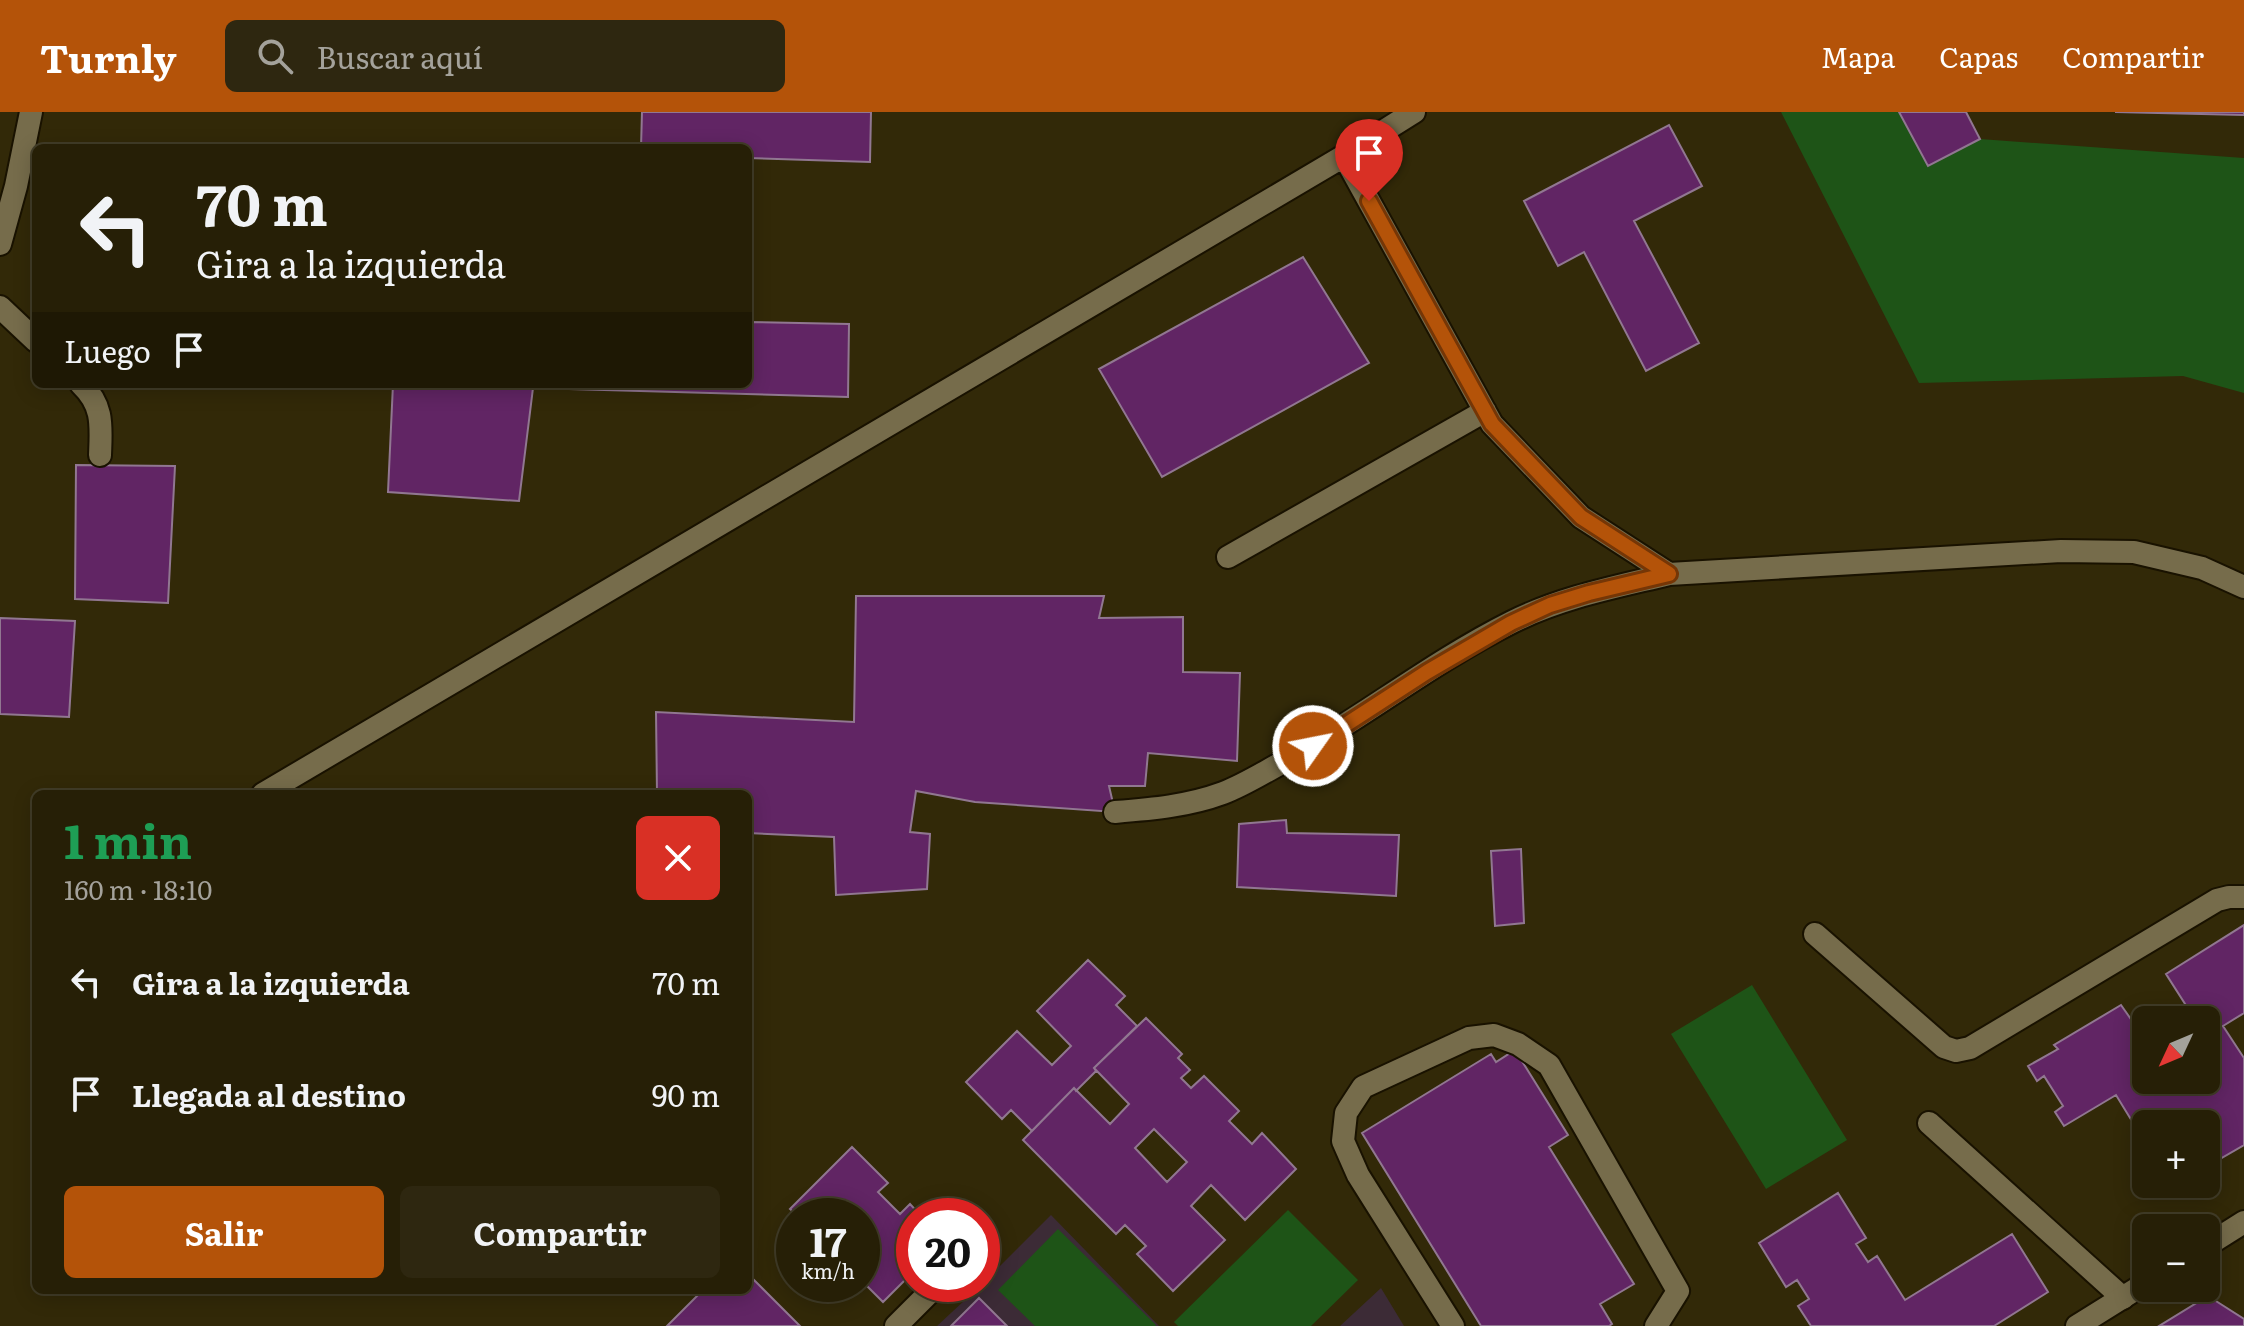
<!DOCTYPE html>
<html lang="es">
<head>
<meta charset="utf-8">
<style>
  :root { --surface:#261f06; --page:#2e2710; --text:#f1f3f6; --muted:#a4a29b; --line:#423d28; --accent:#b45309 }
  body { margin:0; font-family:Literata,serif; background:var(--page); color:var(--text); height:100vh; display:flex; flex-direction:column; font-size:30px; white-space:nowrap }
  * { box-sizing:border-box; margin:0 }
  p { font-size:26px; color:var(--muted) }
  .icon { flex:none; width:44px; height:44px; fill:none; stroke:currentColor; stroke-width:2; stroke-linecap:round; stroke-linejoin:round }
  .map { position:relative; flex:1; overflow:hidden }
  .drawer { position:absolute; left:32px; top:678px; width:720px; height:504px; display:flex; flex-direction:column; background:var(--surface); border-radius:12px; box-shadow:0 4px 20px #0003,0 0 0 2px var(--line) }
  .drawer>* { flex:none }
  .hud { position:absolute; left:32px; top:32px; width:720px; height:244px; border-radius:12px; box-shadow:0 4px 20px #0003,0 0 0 2px var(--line); background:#261f06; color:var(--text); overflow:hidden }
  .needle { width:52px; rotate:226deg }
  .tools { position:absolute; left:2132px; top:894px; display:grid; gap:16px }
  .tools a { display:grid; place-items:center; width:88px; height:88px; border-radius:12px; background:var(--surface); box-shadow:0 4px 20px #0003,0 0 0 2px var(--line); font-size:40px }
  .speed { position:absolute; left:776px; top:1086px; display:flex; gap:16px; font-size:40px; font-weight:700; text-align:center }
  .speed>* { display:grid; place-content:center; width:104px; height:104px; border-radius:50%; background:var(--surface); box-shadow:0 4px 20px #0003,0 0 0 2px var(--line); line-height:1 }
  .speed small { font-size:20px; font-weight:400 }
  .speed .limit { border:12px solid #d22; background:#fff; color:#111 }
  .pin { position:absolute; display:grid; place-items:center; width:68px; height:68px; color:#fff; margin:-82px -34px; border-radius:50% 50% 50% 0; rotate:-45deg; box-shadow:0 0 8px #0007 }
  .pin .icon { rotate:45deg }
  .me { position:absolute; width:88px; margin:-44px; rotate:57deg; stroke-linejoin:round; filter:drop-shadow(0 0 6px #0008) }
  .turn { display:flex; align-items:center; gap:28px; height:168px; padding:0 32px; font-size:36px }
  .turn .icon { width:104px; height:104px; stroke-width:2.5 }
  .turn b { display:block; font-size:56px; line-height:68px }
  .then { display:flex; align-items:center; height:76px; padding:0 32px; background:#0003; gap:16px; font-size:30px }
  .round { display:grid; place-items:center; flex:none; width:84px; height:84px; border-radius:12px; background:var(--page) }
  .summary { display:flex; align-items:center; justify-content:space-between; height:136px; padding:0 32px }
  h1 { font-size:48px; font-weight:700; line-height:60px; color:#1e9e55 }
  .action { display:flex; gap:16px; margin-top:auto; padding:16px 32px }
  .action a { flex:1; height:92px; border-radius:12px; background:var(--accent); color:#fff; font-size:32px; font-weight:700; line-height:92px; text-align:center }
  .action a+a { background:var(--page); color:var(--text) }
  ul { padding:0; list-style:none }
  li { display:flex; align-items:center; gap:24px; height:112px; padding:0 32px }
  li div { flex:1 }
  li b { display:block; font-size:30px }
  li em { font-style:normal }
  header { display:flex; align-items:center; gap:48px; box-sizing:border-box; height:112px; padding:0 40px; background:var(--accent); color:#fff }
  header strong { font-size:38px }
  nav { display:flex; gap:44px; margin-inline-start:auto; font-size:28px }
  .search { width:560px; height:72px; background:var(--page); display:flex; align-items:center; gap:20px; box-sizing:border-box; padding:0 28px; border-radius:12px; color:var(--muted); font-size:30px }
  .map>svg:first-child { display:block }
  .education { fill:#3c2b36 }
  .green { fill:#1e5417 }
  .building { fill:#612564; stroke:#917791; stroke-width:2; fill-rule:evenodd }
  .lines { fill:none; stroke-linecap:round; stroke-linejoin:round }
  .service-casing { stroke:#191200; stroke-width:26 }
  .minor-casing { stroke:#191200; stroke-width:26 }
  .service { stroke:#766c4b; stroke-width:22 }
  .minor { stroke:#766c4b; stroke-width:22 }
  .route-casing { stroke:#753606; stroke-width:20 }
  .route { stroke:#b45309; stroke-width:14 }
</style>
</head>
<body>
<header>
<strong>Turnly</strong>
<div class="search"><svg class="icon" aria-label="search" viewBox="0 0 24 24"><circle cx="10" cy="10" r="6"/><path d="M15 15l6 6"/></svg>Buscar aquí</div>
<nav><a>Mapa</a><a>Capas</a><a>Compartir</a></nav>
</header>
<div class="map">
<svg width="2244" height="1214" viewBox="0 0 2244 1214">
  <rect width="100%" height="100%" fill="#322908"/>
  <path class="education" d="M1051,1103L1159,1214H937L982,1172Z
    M1381,1176L1404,1214H1340Z"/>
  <path class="green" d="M1781,0H1899L1980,27L2244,46V281L2183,264L1919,271Z
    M1752,873L1847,1028L1766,1077L1671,922Z
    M1288,1098L1358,1168L1311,1214H1178L1174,1210Z
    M1058,1117L1156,1213L1155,1214H1035L998,1178Z"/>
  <path class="building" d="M642,0H871L870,50L748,46V36H641Z
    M1899,0H1966L1980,27L1928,54Z
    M2115,0H2244V3Z
    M1669,13L1702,74L1634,109L1699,231L1646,259L1584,140L1558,154L1524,89Z
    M1303,145L1369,251L1162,365L1099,257Z
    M748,210L849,212L848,285L533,276L519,389L388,380L393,272H748Z
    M76,353L175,354L168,491L75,487Z
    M856,484H1104L1099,506L1183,505V560L1240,561L1237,649L1148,641L1145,674H1109L1115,700L975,690L916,679L910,720L930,722L927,777L836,783L834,725L748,721V682H657L656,600L854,610Z
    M0,506L75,509L69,605L0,602Z
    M1286,708L1287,721L1399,723L1396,784L1237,775L1239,712Z
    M1521,737L1524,811L1495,814L1491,739Z
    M2244,813V901L2223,914L2244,946V1033L2206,1055V1012H2146V1032L2116,983L2064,1014L2055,1000L2063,994L2044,964L2037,969L2028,954L2058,937L2054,933L2121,893L2142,923L2146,921V968H2206V908H2166L2187,895L2166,862Z
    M1088,848L1125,884L1116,893L1137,914L1094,956L1096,959L1076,979L1074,976L1032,1019L1011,998L1002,1007L966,970L1017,919L1052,953L1071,934L1037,899Z
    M1146,906L1182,942L1178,946L1190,958L1181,966L1191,976L1204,964L1239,999L1229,1009L1252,1032L1262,1021L1296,1057L1245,1108L1211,1073L1191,1094L1225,1128L1173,1179L1137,1142L1146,1134L1125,1113L1116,1122L1023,1028L1074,976L1110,1012L1129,992L1094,956ZM1154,1017L1187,1050L1167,1070L1135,1036Z
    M1515,938L1568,1023L1549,1035L1634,1172L1600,1192L1612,1212L1609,1214H1481L1362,1021L1491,942L1496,950Z
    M852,1035L888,1071L878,1080L900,1102L910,1092L921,1104H914V1159L883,1190L862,1169V1104H798L790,1097Z
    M1838,1081L1866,1126L1856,1132L1868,1150L1877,1144L1905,1188L2012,1122L2048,1180L1994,1214H1811L1798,1194L1809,1187L1797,1168L1786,1175L1759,1131Z
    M748,1162L800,1214H667L703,1178H748Z
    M2208,1184L2244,1207V1214H2159Z
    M979,1186L1007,1214H951Z"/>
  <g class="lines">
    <g class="service-casing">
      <path id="service" d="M1344,44L1492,312L1581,405L1669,462L2061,439L2134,440L2202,456L2244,475
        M0,132L16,74L31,0
        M0,195L36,229
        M81,272C104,294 101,314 100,343
        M1228,445L1485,299
        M263,682L1344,44L1414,0
        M1115,700C1152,697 1188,694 1223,681C1244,673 1263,661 1283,650C1361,607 1432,550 1512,510C1562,485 1616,475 1669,462
        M1815,822L1944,935L1956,939L1970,936L2217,788L2229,785H2244
        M1929,1011L2123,1186
        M896,1214L938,1172
        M1453,1214L1358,1063L1343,1029L1346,1001L1363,975L1469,926L1494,923L1518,932L1549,953L1678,1179L1656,1214"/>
    </g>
    <g class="minor-casing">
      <path id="minor" d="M2206,1134L2244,1110
        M2077,1214L2146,1171"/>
    </g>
    <use href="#service" class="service"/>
    <use href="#minor" class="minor"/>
  </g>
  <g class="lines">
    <g class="route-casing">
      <path id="route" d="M1313,634L1427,560L1511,511L1550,493L1589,481L1669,462L1581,405L1492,312L1369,89"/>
    </g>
    <use href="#route" class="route"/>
  </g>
</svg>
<div class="tools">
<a><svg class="needle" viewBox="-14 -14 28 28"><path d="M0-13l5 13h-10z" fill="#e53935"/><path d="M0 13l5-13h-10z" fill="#a4a29b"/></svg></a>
<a>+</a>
<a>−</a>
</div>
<div class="speed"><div>17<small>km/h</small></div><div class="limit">20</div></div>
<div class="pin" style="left:1369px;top:89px;background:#d93025"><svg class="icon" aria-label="arrive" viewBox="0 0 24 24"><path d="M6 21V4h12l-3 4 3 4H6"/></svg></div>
<svg class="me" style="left:1313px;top:634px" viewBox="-20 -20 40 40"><circle r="17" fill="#b45309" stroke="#fff" stroke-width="3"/><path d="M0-11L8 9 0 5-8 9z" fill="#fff"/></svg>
<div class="hud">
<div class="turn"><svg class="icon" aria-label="left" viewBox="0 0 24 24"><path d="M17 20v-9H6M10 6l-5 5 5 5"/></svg><div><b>70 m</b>Gira a la izquierda</div></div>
<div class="then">Luego<svg class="icon" aria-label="arrive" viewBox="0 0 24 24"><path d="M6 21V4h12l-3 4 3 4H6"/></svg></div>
</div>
<section class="drawer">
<div class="summary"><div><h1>1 min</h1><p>160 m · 18:10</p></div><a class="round" style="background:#d93025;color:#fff"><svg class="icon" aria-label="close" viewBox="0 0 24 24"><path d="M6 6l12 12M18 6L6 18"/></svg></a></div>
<ul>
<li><svg class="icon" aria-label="left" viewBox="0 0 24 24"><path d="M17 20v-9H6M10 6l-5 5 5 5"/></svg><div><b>Gira a la izquierda</b></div><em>70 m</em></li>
<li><svg class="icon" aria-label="arrive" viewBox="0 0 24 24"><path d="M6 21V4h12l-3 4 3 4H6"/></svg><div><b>Llegada al destino</b></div><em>90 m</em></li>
</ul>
<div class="action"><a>Salir</a><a>Compartir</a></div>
</section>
</div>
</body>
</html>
